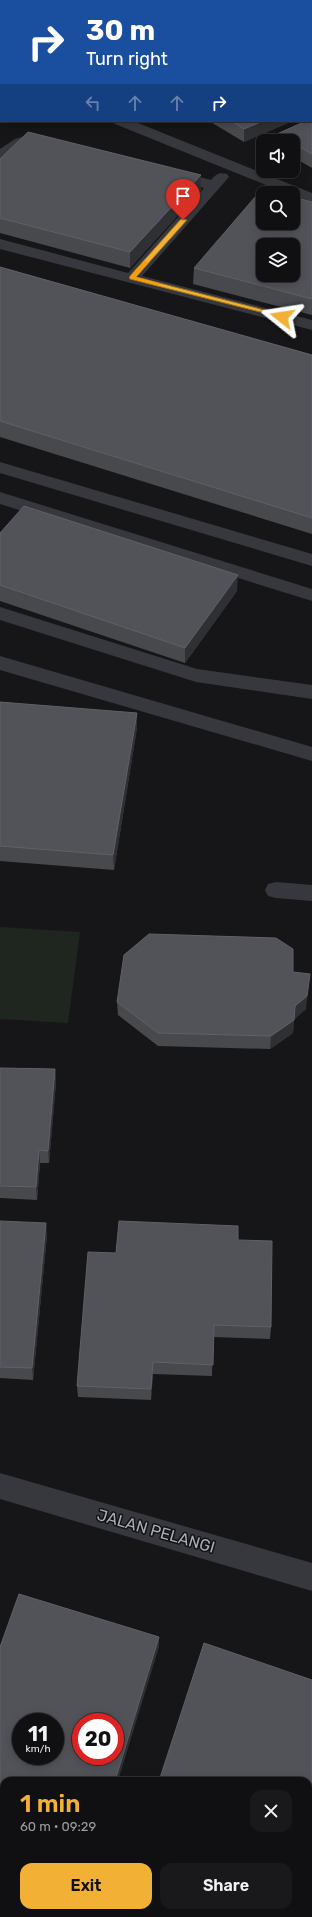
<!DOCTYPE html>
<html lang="en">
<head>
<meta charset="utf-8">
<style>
  :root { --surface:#101012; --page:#19191b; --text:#f1f3f6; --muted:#9c9d9f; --line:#303032; --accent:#f2b134 }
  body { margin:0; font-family:Rubik,sans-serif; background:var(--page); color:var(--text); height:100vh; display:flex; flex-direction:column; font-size:15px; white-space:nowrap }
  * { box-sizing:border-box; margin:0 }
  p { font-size:13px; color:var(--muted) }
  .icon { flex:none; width:22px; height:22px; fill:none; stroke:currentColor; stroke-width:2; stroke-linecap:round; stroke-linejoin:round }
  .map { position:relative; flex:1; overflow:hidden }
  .side { position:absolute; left:0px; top:1777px; width:312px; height:140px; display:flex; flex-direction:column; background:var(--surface); border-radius:12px 12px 0 0; box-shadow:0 2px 10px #0003,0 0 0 1px var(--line) }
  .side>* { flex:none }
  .top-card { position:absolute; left:0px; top:0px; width:312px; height:122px; box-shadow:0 2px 10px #0003,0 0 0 1px var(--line); background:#1a4fa0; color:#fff; overflow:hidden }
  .fabs { position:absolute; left:256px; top:134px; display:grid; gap:8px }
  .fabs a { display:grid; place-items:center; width:44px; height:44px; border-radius:8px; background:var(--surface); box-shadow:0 2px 10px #0003,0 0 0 1px var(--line); font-size:20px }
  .speed { position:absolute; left:12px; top:1713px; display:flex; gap:8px; font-size:20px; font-weight:700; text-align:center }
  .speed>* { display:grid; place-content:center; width:52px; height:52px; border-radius:50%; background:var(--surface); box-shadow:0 2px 10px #0003,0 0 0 1px var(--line); line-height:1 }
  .speed small { font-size:10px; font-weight:400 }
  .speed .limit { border:6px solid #d22; background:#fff; color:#111 }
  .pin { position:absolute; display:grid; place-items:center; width:34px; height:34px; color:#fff; margin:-41px -17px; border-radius:50% 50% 50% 0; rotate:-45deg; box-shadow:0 0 4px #0007 }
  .pin .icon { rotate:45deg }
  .me { position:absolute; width:44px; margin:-22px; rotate:285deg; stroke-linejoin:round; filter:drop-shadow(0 0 3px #0008) }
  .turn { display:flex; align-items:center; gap:14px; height:84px; padding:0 20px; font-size:18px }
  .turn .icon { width:52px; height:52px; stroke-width:2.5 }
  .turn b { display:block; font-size:28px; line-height:34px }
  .lanes { display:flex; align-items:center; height:38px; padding:0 20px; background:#0003; justify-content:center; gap:20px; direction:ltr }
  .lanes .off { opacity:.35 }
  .round { display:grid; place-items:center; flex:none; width:42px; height:42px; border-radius:12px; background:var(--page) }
  .head { display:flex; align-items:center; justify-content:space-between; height:68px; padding:0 20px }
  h1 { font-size:24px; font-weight:600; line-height:30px; color:var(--accent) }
  .button { display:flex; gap:8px; margin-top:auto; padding:8px 20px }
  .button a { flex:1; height:46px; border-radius:12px; background:var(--accent); color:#111; font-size:16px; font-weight:600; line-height:46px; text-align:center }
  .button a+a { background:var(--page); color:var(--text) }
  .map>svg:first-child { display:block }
  .green { fill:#1e261f }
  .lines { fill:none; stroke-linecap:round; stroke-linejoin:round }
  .minor { fill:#37383d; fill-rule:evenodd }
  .wall { fill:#47494d }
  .shaded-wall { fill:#2f3033 }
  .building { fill:#525359; stroke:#5f6168; fill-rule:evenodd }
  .route { fill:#f2b134; stroke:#9d7322 }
  .slow { fill:#f59e0b }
  .labels { text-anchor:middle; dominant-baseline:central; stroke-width:3; stroke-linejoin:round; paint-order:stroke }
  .near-street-label { font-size:16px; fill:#a8adb8; stroke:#111113 }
</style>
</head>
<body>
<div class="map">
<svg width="312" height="1917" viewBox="0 0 312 1917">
  <rect width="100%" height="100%" fill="#161618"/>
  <path class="green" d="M0,927L80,932L68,1023L0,1019Z"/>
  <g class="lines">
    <path class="minor" d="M171,0H186L187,1H172Z
      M0,69H1V77H0Z
      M311,69H312V78H311Z
      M113,121H133L312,193V202L293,196V193H286L115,124Z
      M30,135L48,137L50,140L48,143C41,145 32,141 25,145C16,148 10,158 0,160V149L15,139Z
      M173,170L211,180C216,174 219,172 227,174L229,177L142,276L312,320V330L0,249V239L128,273L204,188L168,177L166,174L168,171Z
      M0,462L312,554V566L0,473Z
      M0,492L312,589V601L0,504Z
      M0,607L197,669L312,685V699L196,682L0,620Z
      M0,656L312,747V761L0,670Z
      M276,882L312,885V901L276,898L268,896L265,890L268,884Z
      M0,1473L312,1563V1591L0,1499Z"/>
  </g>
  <path class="wall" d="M264,0H312V25H311V1H266Z
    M312,118V168L293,157V141H277V134Z
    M209,121H290V122L244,142Z
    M0,159L201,190L130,268L0,233Z
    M312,202V315L193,284L194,268Z
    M0,267L312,355V534L0,437Z
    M0,533L237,591L185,663L0,601Z
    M0,702L137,728L114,870L0,861Z
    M293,972L306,1009L294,1019L293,1033L270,1049L158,1046L118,1015L117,1002Z
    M0,1068L55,1069L56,1082L49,1163H40L37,1200L0,1198Z
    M0,1221L47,1235L33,1380L0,1378Z
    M238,1240L271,1327L270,1339L213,1337L212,1376L153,1374L151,1400L78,1397L77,1386L116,1253Z
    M0,1647H159L4,1781V1798L0,1797Z"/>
  <path class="shaded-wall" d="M263,121H290V122L244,142V129Z
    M201,175V190L130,268V252Z
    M238,575L237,591L185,663V648Z
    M137,713V728L114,870L113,855Z
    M310,974L306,1009L294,1020L295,1006Z
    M294,1020L293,1033L270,1049L271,1036Z
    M55,1069L56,1082L49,1163L48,1151Z
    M39,1150L40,1163L37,1200L36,1187Z
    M46,1223L47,1235L33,1380L32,1368Z
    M153,1362V1374L151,1400V1389Z
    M159,1637V1647L118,1781H115Z"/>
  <path class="building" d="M289,0H312V12H311V1H291Z
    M312,118V154L293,143V141H289L277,134L306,121H311V119Z
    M231,121H263L244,129Z
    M28,132L201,175L130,252L0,218V159Z
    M262,189L278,193H263V223H293V197L312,202V299L194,268ZM263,245H293V275H263Z
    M0,267L312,355V518L0,421Z
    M24,506L238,575L185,648L0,585V533Z
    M0,702L137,713L113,855L0,846Z
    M149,934L276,938L293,949V972L310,974L307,996L295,1006L294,1020L271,1036L158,1033L117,1002L124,955Z
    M0,1068L55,1069L48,1151L39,1150L36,1187L0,1186Z
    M0,1221L46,1223L32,1368L0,1367Z
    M119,1221L238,1226V1240L272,1241L271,1327L214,1325L213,1365L153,1362L151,1389L77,1386L88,1252L116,1253Z
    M19,1594L159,1637L115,1781H4V1791L0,1789V1647ZM21,1722H55V1756H21ZM81,1722H115V1756H81Z
    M204,1643L312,1680V1812L308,1827V1781H159Z
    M138,1913H145L147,1917H133Z"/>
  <path class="route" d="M181,219L187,220L136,277L284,315V318L130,279V276Z"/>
  <path class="slow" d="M144,261L149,262L136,277L159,283V286L129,278Z"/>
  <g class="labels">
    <g class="near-street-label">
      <text transform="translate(156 1531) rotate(16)">JALAN PELANGI</text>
    </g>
  </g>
</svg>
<div class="fabs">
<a><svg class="icon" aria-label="sound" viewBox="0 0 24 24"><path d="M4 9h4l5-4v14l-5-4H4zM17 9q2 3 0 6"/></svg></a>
<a><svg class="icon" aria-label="search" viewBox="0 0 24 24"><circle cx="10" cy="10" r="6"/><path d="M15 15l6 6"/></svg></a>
<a><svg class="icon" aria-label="layers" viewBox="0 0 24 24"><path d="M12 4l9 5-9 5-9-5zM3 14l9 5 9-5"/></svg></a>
</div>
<div class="speed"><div>11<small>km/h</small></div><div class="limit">20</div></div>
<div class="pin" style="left:183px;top:220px;background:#d93025"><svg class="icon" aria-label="arrive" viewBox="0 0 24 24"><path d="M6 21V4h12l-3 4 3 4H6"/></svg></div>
<svg class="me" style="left:282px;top:317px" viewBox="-20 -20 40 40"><path d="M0-17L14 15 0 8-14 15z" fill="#f2b134" stroke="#fff" stroke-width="4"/></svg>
<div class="top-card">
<div class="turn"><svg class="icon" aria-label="right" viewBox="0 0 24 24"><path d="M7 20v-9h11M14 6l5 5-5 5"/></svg><div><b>30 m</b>Turn right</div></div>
<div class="lanes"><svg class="icon off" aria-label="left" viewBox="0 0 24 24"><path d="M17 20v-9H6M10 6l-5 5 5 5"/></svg><svg class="icon off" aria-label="ahead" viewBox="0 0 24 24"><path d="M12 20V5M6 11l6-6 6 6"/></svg><svg class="icon off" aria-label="ahead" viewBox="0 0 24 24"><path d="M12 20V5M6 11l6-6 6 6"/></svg><svg class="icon" aria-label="right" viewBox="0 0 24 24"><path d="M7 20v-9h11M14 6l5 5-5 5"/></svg></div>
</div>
<section class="side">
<div class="head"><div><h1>1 min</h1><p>60 m · 09:29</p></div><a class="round"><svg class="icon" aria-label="close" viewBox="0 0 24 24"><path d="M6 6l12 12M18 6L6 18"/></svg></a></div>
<div class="button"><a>Exit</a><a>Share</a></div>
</section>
</div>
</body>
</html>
